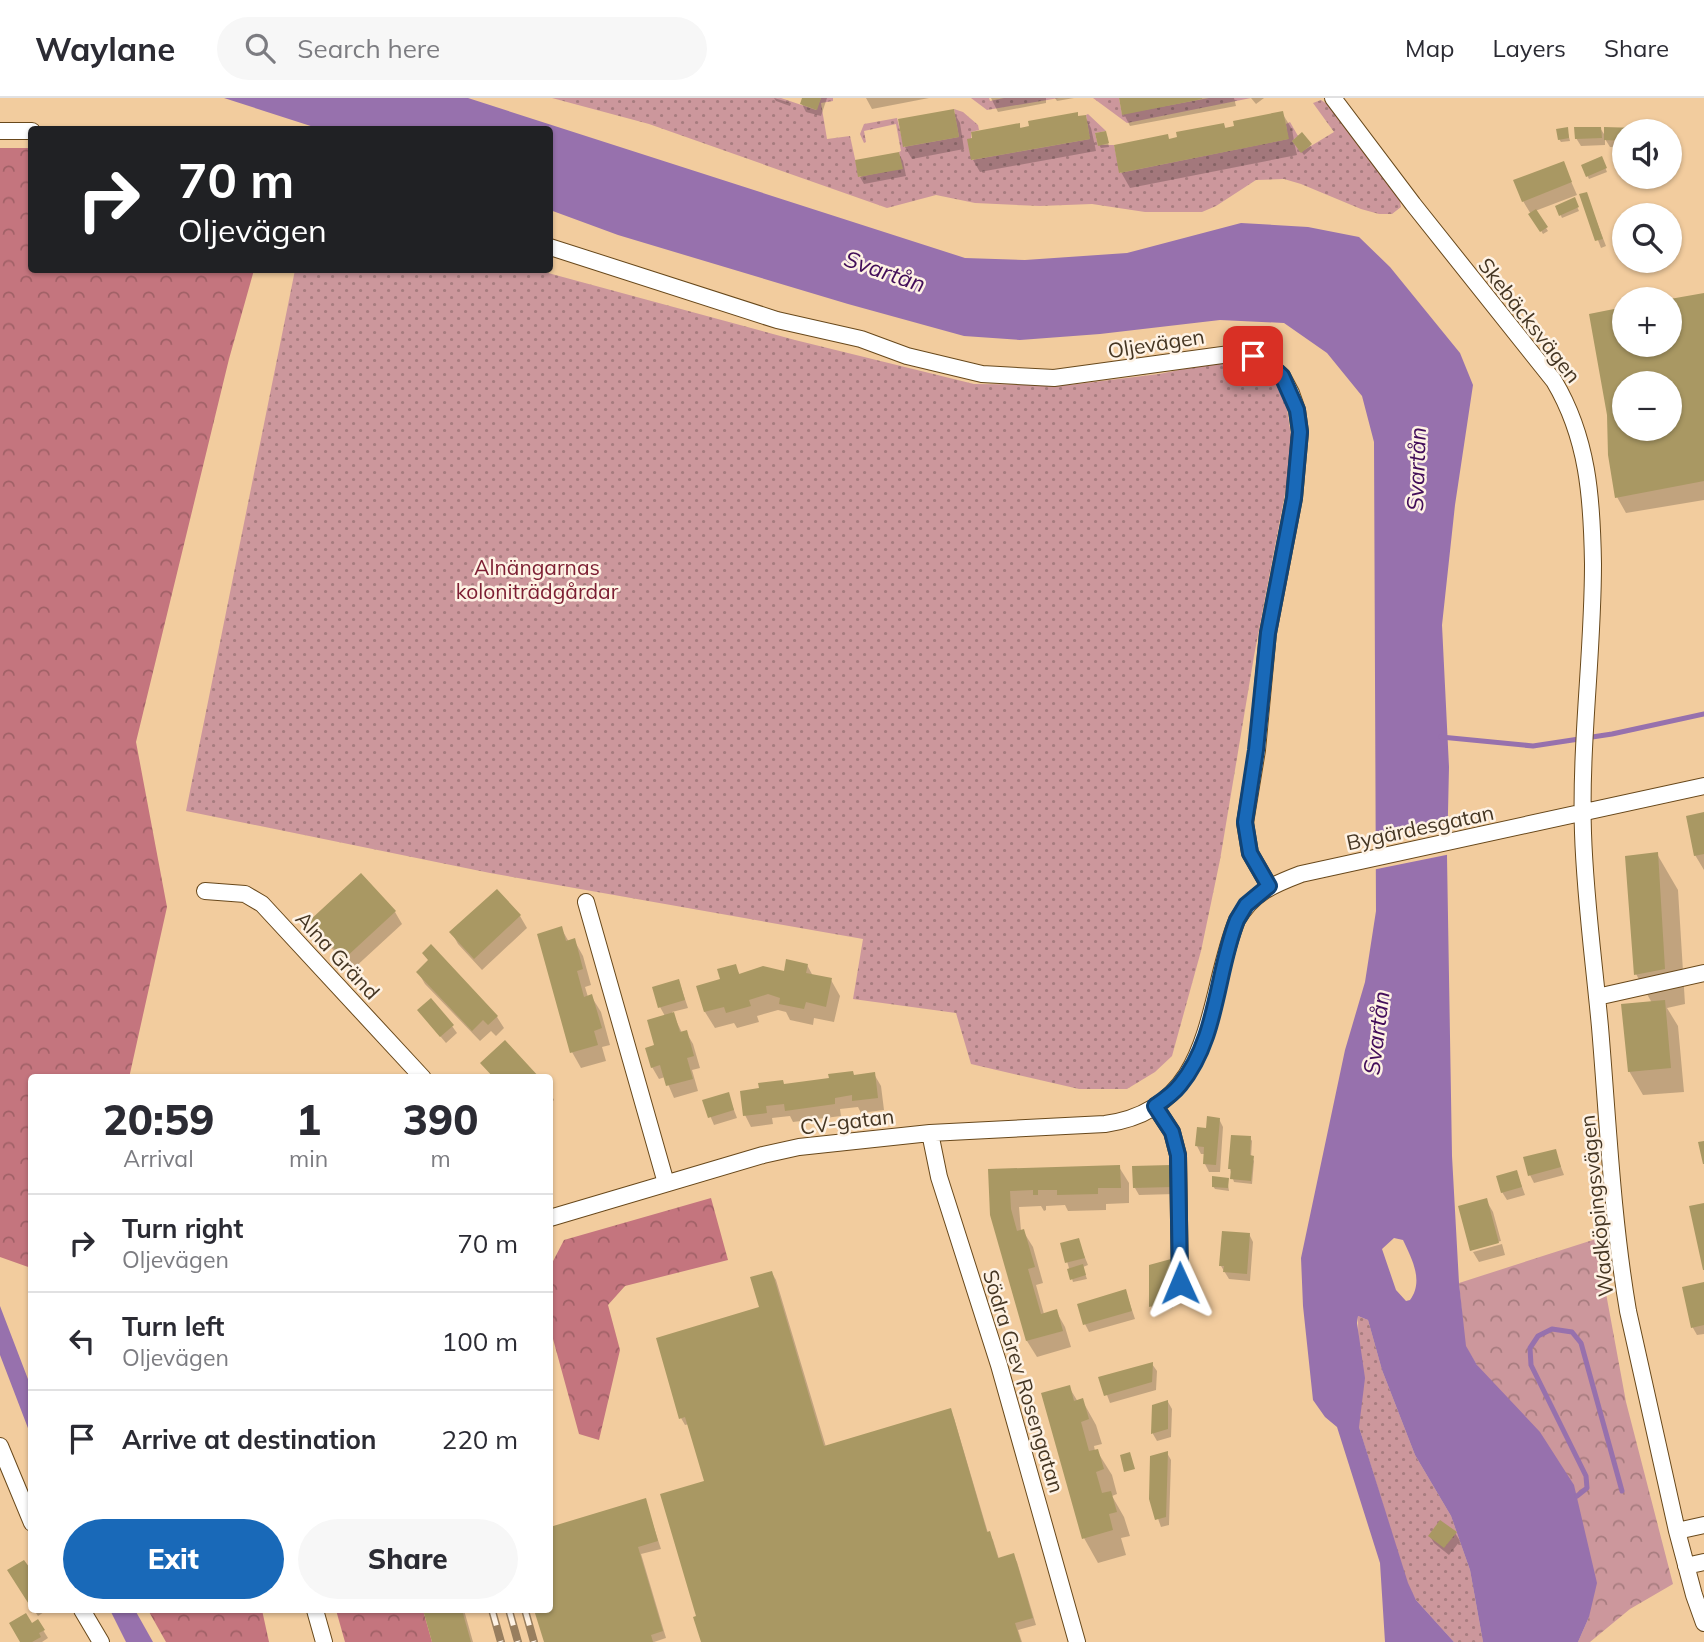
<!DOCTYPE html>
<html lang="en">
<head>
<meta charset="utf-8">
<style>
  :root { --surface:#fff; --page:#f7f7f7; --text:#2b2b33; --muted:#7c7c81; --line:#e1e1e2; --accent:#1969b8 }
  body { margin:0; font-family:Mulish,sans-serif; background:var(--page); color:var(--text); height:100vh; display:flex; flex-direction:column; font-size:26px; white-space:nowrap }
  * { box-sizing:border-box; margin:0 }
  p { font-size:23px; color:var(--muted) }
  .icon { flex:none; width:38px; height:38px; fill:none; stroke:currentColor; stroke-width:2; stroke-linecap:round; stroke-linejoin:round }
  .map { position:relative; flex:1; overflow:hidden }
  .panel { position:absolute; left:28px; top:976px; width:525px; height:539px; display:flex; flex-direction:column; background:var(--surface); border-radius:7px; box-shadow:0 2px 5px #0004 }
  .panel>* { flex:none }
  .guide { position:absolute; left:28px; top:28px; width:525px; height:147px; border-radius:7px; box-shadow:0 2px 5px #0004; background:#202124; color:#fff; overflow:hidden }
  .tools { position:absolute; left:1612px; top:21px; display:grid; gap:14px }
  .tools a { display:grid; place-items:center; width:70px; height:70px; border-radius:50%; background:var(--surface); box-shadow:0 2px 5px #0004; font-size:35px }
  .pin { position:absolute; display:grid; place-items:center; width:60px; height:60px; color:#fff; margin:-30px; border-radius:14px; box-shadow:0 4px 10px #0006 }
  .me { position:absolute; width:77px; margin:-38px; rotate:359deg; stroke-linejoin:round; filter:drop-shadow(0 0 5px #0008) }
  .turn { display:flex; align-items:center; gap:24px; height:147px; padding:0 35px; font-size:32px }
  .turn .icon { width:91px; height:91px; stroke-width:2.5 }
  .turn b { display:block; font-size:49px; line-height:60px }
  .eta { display:flex; justify-content:space-evenly; align-items:center; height:119px; text-align:center }
  .eta b { font-size:42px; font-weight:800; line-height:49px }
  .cta { display:flex; gap:14px; margin-top:auto; padding:14px 35px }
  .cta a { flex:1; height:80px; border-radius:42px; background:var(--accent); color:#fff; font-size:28px; font-weight:800; line-height:80px; text-align:center }
  .cta a+a { background:var(--page); color:var(--text) }
  ul { padding:0; list-style:none }
  li { display:flex; align-items:center; gap:21px; height:98px; padding:0 35px; border-top:2px solid var(--line) }
  li div { flex:1 }
  li b { display:block; font-size:26px }
  li em { font-style:normal }
  header { display:flex; align-items:center; gap:42px; box-sizing:border-box; height:98px; padding:0 35px; background:var(--surface); border-bottom:2px solid var(--line) }
  header strong { font-size:33px }
  nav { display:flex; gap:38px; margin-inline-start:auto; font-size:24px }
  .search { width:490px; height:63px; background:var(--page); display:flex; align-items:center; gap:18px; box-sizing:border-box; padding:0 24px; border-radius:38px; color:var(--muted); font-size:26px }
  .map>svg:first-child { display:block }
  .grass { fill:url(#grass-dots) }
  .forest { fill:url(#forest-crowns) }
  .park { fill:url(#park-crowns) }
  .water { fill:#9771ad; fill-rule:evenodd }
  .pier { fill:#f2cc9e }
  .shadow { fill:#0003; fill-rule:evenodd }
  .lines { fill:none; stroke-linecap:round; stroke-linejoin:round }
  .stream { stroke:#9771ad; stroke-width:5 }
  .building { fill:#a99863; fill-rule:evenodd }
  .minor-casing { stroke:#68481b; stroke-width:18 }
  .minor { stroke:#fff; stroke-width:16 }
  .rail-casing { stroke:#987e5e; stroke-width:8 }
  .rail { stroke:#fef2e4; stroke-width:5; stroke-dasharray:16; stroke-linecap:butt }
  .route-casing { stroke:#104478; stroke-width:18 }
  .route { stroke:#1969b8; stroke-width:12 }
  .labels { text-anchor:middle; dominant-baseline:central; stroke-width:5; stroke-linejoin:round; paint-order:stroke }
  .street-label { font-size:21px; fill:#453623; stroke:#fef2e4 }
  .park-label { font-size:21px; fill:#7c1d32; stroke:#fef2e4 }
  .water-label { font-size:23px; font-style:italic; fill:#420d59; stroke:#fef2e4 }
</style>
</head>
<body>
<header>
<strong>Waylane</strong>
<div class="search"><svg class="icon" aria-label="search" viewBox="0 0 24 24"><circle cx="10" cy="10" r="6"/><path d="M15 15l6 6"/></svg>Search here</div>
<nav><a>Map</a><a>Layers</a><a>Share</a></nav>
</header>
<div class="map">
<svg width="1704" height="1544" viewBox="0 0 1704 1544">
  <defs>
    <pattern id="grass-dots" width="8" height="8" patternUnits="userSpaceOnUse" patternTransform="scale(1.75)"><rect width="8" height="8" fill="#cc979c"/><path d="M2 2h.1M6 6h.1" fill="none" stroke="#a77c7f" stroke-width="1.8" stroke-linecap="round"/></pattern>
    <pattern id="forest-crowns" width="20" height="18" patternUnits="userSpaceOnUse" patternTransform="scale(1.75)"><rect width="20" height="18" fill="#c4757e"/><path d="M2 6a3 3 0 1 1 6 0M12 15a3 3 0 1 1 6 0" fill="none" stroke="#a16167"/></pattern>
    <pattern id="park-crowns" width="20" height="18" patternUnits="userSpaceOnUse" patternTransform="scale(1.75)"><rect width="20" height="18" fill="#cc979c"/><path d="M2 6a3 3 0 1 1 6 0M12 15a3 3 0 1 1 6 0" fill="none" stroke="#a77c7f"/></pattern>
  </defs>
  <rect width="100%" height="100%" fill="#f2cc9e"/>
  <path class="grass" d="M552,0H781L816,12L821,0H833V3L821,5L827,41L850,38L859,79L902,70L899,54L901,53L896,26L864,33L866,44L864,45L860,36L864,26L897,20L904,49L959,39L954,11L963,14L978,27L979,32L971,34L972,62L1090,41L1086,17L1088,16L1106,33L1095,35L1098,47H1114L1120,75L1288,41L1286,26L1290,24L1298,38L1292,43L1301,54L1334,34L1313,5L1321,2L1333,10L1399,97L1401,109L1392,116H1379L1361,111L1301,86L1284,81L1256,82L1216,108L1202,114H1145L1092,106L1040,108L975,105L936,97L887,110L649,26Z
    M971,0H989L990,3L1004,0H1059L987,12Z
    M1093,0H1119L1122,16L1209,0H1251L1127,25Z
    M295,172H537L795,242L974,286L1069,287L1159,276L1224,263L1245,265L1261,271L1278,286L1286,305L1292,344L1288,380L1254,558L1220,762L1201,853L1172,958L1155,974L1127,991H1079L971,966L956,915L853,901L863,841L490,775L186,713Z
    M1358,1218L1368,1222L1382,1272L1415,1357L1451,1418L1470,1472L1483,1544H1454L1416,1502L1407,1485L1359,1329Z"/>
  <path class="forest" d="M0,50H31L32,172H254L229,261L136,644L167,809L129,980H32L31,1170L0,1159Z
    M711,1100L728,1162L625,1188L608,1207L620,1252L599,1342L579,1336L550,1230V1169L564,1142Z
    M148,1512H262L269,1544H166Z
    M336,1512H423L432,1544H345Z"/>
  <path class="park" d="M1596,1141L1626,1304L1673,1486L1630,1511L1590,1544H1578L1589,1519L1477,1267L1465,1248L1459,1185Z"/>
  <path class="water" d="M224,0H468L965,160L1025,162L1127,155L1241,125L1308,129L1359,139L1390,169L1460,255L1473,287L1455,407L1442,527L1449,669L1447,759L1452,1058L1459,1185L1466,1248L1477,1267L1540,1334L1574,1387L1597,1485L1589,1519L1578,1544H1483L1470,1472L1451,1418L1415,1357L1382,1272L1368,1222L1358,1218L1357,1225L1365,1280L1359,1329L1408,1485L1416,1502L1454,1544H1385L1380,1465L1337,1329L1325,1319L1313,1302L1303,1208L1301,1160L1345,952L1365,884L1376,813L1374,344L1362,298L1327,255L1284,225L1220,222L1100,236L1020,242L964,238L848,206L618,137L550,112V32L320,31ZM1394,1140L1403,1142C1412,1161 1424,1183 1410,1202L1406,1203L1396,1192L1382,1151Z
    M0,1208L31,1289V1338L0,1257Z
    M110,1512H135L153,1544H126Z"/>
  <path class="pier" d="M1451,724V756L1372,772V740Z"/>
  <path class="shadow" d="M774,0L791,5L790,8L776,3Z
    M804,0H827L821,18L806,14L802,6Z
    M866,0H929L872,11Z
    M991,0H1046V5L998,14Z
    M1055,0H1074L1057,3Z
    M1120,0H1234L1236,8L1130,28L1124,16Z
    M1251,0H1264L1256,6Z
    M953,13L960,25L964,51L912,61L905,49L900,23Z
    M1282,15L1292,31L1294,43L1310,47L1312,50L1304,57L1294,44L1297,57L1130,90L1121,74L1169,42L1224,27L1226,31Z
    M1085,18L1091,30L1096,53L980,74L973,62L1019,27L1021,31Z
    M1600,30L1606,39V31L1638,33H1624V50L1610,49L1605,41V47L1581,48L1576,40Z
    M1567,31L1570,43L1561,44L1559,41Z
    M1107,38L1109,49L1101,50L1099,47Z
    M899,56L903,63L906,78L864,86L860,79Z
    M1603,64L1607,74L1589,81L1583,68Z
    M1563,65L1577,97L1535,113L1548,133L1543,136L1523,103Z
    M1586,96L1606,148L1601,150L1581,98Z
    M1574,102L1579,113L1562,120L1557,109Z
    M1704,196V402L1626,415L1617,399L1624,211V247H1670V203ZM1624,285H1670V331H1624Z
    M1704,716V772L1695,757Z
    M1657,756L1678,792L1685,906L1667,910L1678,928L1684,994L1643,997L1629,973L1652,905L1636,876Z
    M497,793L520,818L527,830L482,872L458,846L452,835Z
    M395,814L402,826L352,872L318,836L312,824Z
    M561,830L569,844L574,842L583,858L591,887L585,889L588,899L591,898L601,914L610,947L602,949L606,963L581,970L572,954Z
    M807,867L813,878L831,882L840,898L834,924L814,920L813,927L790,922L786,914L778,912L757,918L759,924L737,930L734,925L715,930L705,914L698,889L722,882L735,868L740,877L785,875Z
    M418,874L497,919L504,930L496,938L491,933L480,943L425,886Z
    M679,883L688,910L672,914L682,935L686,934L693,946L700,970L692,972L698,993L674,1000L665,979L659,981L652,969L665,918L660,909Z
    M419,913L452,928L457,935L446,945Z
    M874,976L881,988L884,1012L861,1015L858,1009L840,1011L841,1018L793,1024L790,1018L772,1020L773,1026L751,1029L745,1017L785,988Z
    M550,994L554,1002L550,1006Z
    M728,996L737,1020L714,1027L704,1003Z
    M1219,1021L1223,1029L1220,1074H1209L1205,1066L1206,1056H1201L1197,1048Z
    M1250,1040L1252,1043L1251,1059L1254,1063L1252,1086L1234,1084L1230,1071Z
    M1555,1053L1564,1077L1534,1085L1530,1077Z
    M1119,1069L1129,1085V1105L1106,1106V1112L1068,1113L1065,1107L1046,1108V1112L1044,1113L1041,1108L1019,1109L1021,1133H1023L1033,1149L1043,1185L1036,1187L1044,1216L1056,1213L1065,1229L1071,1249L1037,1259L1027,1243L990,1073Z
    M1517,1075L1525,1097L1507,1102L1502,1094Z
    M1174,1076L1175,1096L1139,1097L1135,1090Z
    M1227,1081L1229,1093L1215,1091L1213,1088Z
    M1486,1102L1493,1114L1501,1143L1472,1151V1153L1460,1109Z
    M1249,1136L1253,1144L1250,1183L1229,1181L1221,1168Z
    M1078,1142L1088,1167L1083,1169L1087,1181L1073,1184L1062,1146Z
    M1502,1146L1505,1157L1479,1164L1473,1154Z
    M1170,1163L1174,1170L1173,1210L1155,1215L1151,1208Z
    M772,1175L776,1182L826,1349L950,1312L954,1320L988,1435L993,1442L999,1461L1013,1457L1017,1464L1036,1527L1018,1532L1022,1544H703L698,1519L706,1384L689,1326L685,1327L681,1320L761,1211Z
    M1704,1186V1236L1697,1237L1693,1230L1684,1190Z
    M1126,1194L1135,1221L1089,1234L1085,1226Z
    M1152,1266L1157,1273L1156,1292L1110,1305L1101,1281Z
    M1069,1289L1078,1304L1082,1302L1096,1327L1102,1346L1094,1348L1095,1353H1097L1112,1377L1117,1396L1112,1398L1124,1419L1130,1438L1121,1440L1126,1457L1098,1465L1084,1440Z
    M1168,1304L1172,1311L1171,1339L1157,1343L1153,1336V1308Z
    M1167,1355L1171,1362L1169,1427L1161,1429L1151,1401Z
    M645,1402L661,1451L641,1456L666,1540L654,1544H545L536,1512H550V1430Z
    M1455,1435L1460,1443L1449,1457L1434,1445L1430,1438Z
    M34,1512H47L38,1518Z
    M425,1512H464L473,1544H434Z
    M38,1524L48,1540L42,1544H22Z"/>
  <g class="lines">
    <path class="stream" d="M1441,639L1533,648L1612,636L1704,616
      M1577,1398L1587,1390L1586,1378L1531,1267L1530,1250L1538,1238L1552,1231L1572,1234L1581,1245L1622,1393"/>
  </g>
  <path class="building" d="M802,0H821L817,12L800,6Z
    M1119,0H1202V1L1122,17Z
    M954,11L959,39L903,49L898,21Z
    M1283,13L1289,41L1119,75L1114,47L1168,36L1169,41L1177,39L1176,34L1224,25L1225,30L1234,28L1233,23Z
    M1078,14V18L1086,17L1090,41L971,62L967,41L972,40L971,34L1020,25V30L1029,28L1028,23Z
    M1568,29L1569,40L1558,42L1556,31Z
    M1574,29H1601L1602,40L1575,41Z
    M1604,29L1638,30V33H1624V43L1604,42Z
    M1106,33L1109,45L1098,48L1095,35Z
    M1302,34L1312,46L1301,55L1292,43Z
    M899,54L903,71L858,79L855,62Z
    M1602,58L1607,70L1586,79L1581,67Z
    M1564,63L1572,84L1522,104L1513,82Z
    M1587,94L1603,141L1595,143L1579,96Z
    M1575,99L1579,109L1559,118L1555,108Z
    M1536,111L1548,129L1540,134L1528,116Z
    M1704,195V383L1615,400L1608,357L1607,317L1589,216L1624,209V247H1670V201ZM1624,285H1670V331H1624Z
    M1704,714V756L1694,758L1686,718Z
    M1658,754L1665,871L1634,877L1625,758Z
    M361,775L396,813L344,861L309,823Z
    M497,791L521,817L474,861L449,834Z
    M562,828L566,843L575,840L583,871L577,873L584,899L592,896L602,930L594,933L598,947L570,955L537,836Z
    M431,846L498,918L488,927L483,922L472,933L416,874L428,862L422,855Z
    M786,861L808,866L806,875L832,880L826,909L806,904L804,911L779,906L780,900L768,896L749,902L751,908L726,915L724,909L704,914L696,888L720,881L717,871L736,866L739,876L763,868L784,873Z
    M679,881L685,902L658,910L652,889Z
    M431,900L454,927L440,939L417,912Z
    M1665,902L1671,970L1628,974L1621,906Z
    M674,914L680,934L687,932L694,958L687,960L693,981L666,988L660,967L651,970L645,950L654,947L647,922Z
    M505,942L540,980H494L480,965Z
    M853,973L854,977L875,974L878,1000L852,1003V997L835,1000V1006L785,1013L784,1006L766,1008L767,1015L743,1018L740,993L759,990L758,985L783,982L784,986L829,980L828,976Z
    M729,994L734,1012L708,1020L702,1002Z
    M1207,1018L1220,1020L1216,1067L1203,1066L1204,1049L1195,1048L1197,1029L1206,1030Z
    M1231,1037L1251,1038L1250,1057L1254,1058L1251,1083L1230,1081L1231,1071H1228Z
    M1704,1043V1066H1703L1698,1044Z
    M1556,1051L1561,1069L1528,1078L1523,1059Z
    M1120,1067L1121,1090H1098V1096L1057,1097V1092H1038V1097H1033V1092L1010,1093L1011,1111L1017,1133L1024,1131L1035,1169L1028,1171L1041,1216L1057,1211L1063,1233L1026,1243L990,1117L988,1071Z
    M1171,1067L1172,1089L1133,1090L1132,1068Z
    M1517,1072L1522,1089L1501,1095L1496,1078Z
    M1212,1078L1229,1080L1228,1090L1212,1089Z
    M1487,1100L1499,1145L1470,1153L1458,1108Z
    M1704,1105V1172H1703L1689,1108Z
    M1222,1133L1250,1135L1247,1176L1223,1174L1224,1168H1219Z
    M1079,1140L1085,1160L1065,1165L1060,1145Z
    M1171,1161L1169,1203L1149,1209V1167Z
    M1083,1166L1086,1177L1070,1182L1067,1171Z
    M772,1173L824,1348L951,1310L987,1434L990,1433L998,1460L1014,1455L1033,1520L1015,1525L1021,1544H701L693,1519L696,1518L660,1396L704,1383L685,1319L679,1321L656,1240L759,1209L750,1179Z
    M1704,1184V1227L1691,1230L1682,1189Z
    M1126,1191L1132,1213L1083,1227L1077,1206Z
    M1153,1264L1152,1284L1104,1298L1098,1279Z
    M1070,1287L1074,1303L1083,1300L1089,1321L1081,1324L1089,1353L1098,1351L1104,1371L1096,1374L1102,1395L1111,1393L1117,1414L1109,1416L1113,1432L1082,1441L1041,1295Z
    M1168,1302V1331L1151,1336L1152,1307Z
    M1168,1353L1166,1419L1155,1422L1149,1401L1150,1358Z
    M1130,1354L1135,1371L1124,1374L1120,1357Z
    M646,1400L658,1443L638,1449L663,1533L651,1537L653,1544H544L534,1512H550V1429Z
    M1440,1422L1457,1434L1444,1450L1428,1438Z
    M24,1462L32,1473V1511L7,1472Z
    M423,1512H462L471,1544H432Z
    M26,1515L32,1525L38,1521L45,1532L39,1535L41,1539L32,1544H20L9,1525Z"/>
  <g class="lines">
    <g class="minor-casing">
      <path id="minor" d="M1333,0L1413,106L1554,283C1588,340 1592,400 1593,466C1593,556 1580,645 1583,735C1585,800 1594,864 1600,929C1608,1024 1612,1119 1628,1213L1677,1433L1694,1497L1704,1525
        M0,33H32
        M550,149L777,222L861,241L907,258L982,276L1054,280L1237,255L1253,258L1268,265L1282,278L1291,295L1297,312L1300,334L1294,400L1268,535L1257,652L1245,725L1250,755L1269,788
        M205,793L245,796L262,806L423,980
        M586,804L666,1085
        M1597,899L1704,875
        M1155,1008L1172,1034L1178,1057L1180,1185
        M930,1035L939,1079L999,1267L1077,1544
        M550,1120L763,1057L799,1049L930,1035L1105,1026C1216,1011 1205,901 1237,822C1253,795 1272,787 1301,776L1704,688
        M0,1348L32,1425
        M1677,1433L1704,1427
        M1686,1468L1704,1464
        M82,1512L101,1544
        M315,1512L324,1544"/>
    </g>
    <use href="#minor" class="minor"/>
    <g class="rail-casing">
      <path id="rail" d="M492,1512L501,1544
        M509,1512L518,1544
        M525,1512L534,1544"/>
    </g>
    <use href="#rail" class="rail"/>
  </g>
  <g class="lines">
    <g class="route-casing">
      <path id="route" d="M1180,1185L1178,1057L1172,1034L1155,1008C1164,1002 1173,996 1180,987C1218,941 1216,875 1237,822L1246,807L1269,788L1250,755L1245,724L1256,652L1268,535L1294,400L1300,334L1297,312L1282,278L1268,265L1253,258"/>
    </g>
    <use href="#route" class="route"/>
  </g>
  <g class="labels">
    <g class="street-label">
      <text transform="translate(1530 222) rotate(52)">Skebäcksvägen</text>
      <text transform="translate(1156 245) rotate(-9)">Oljevägen</text>
      <text transform="translate(1420 729) rotate(-12)">Bygärdesgatan</text>
      <text transform="translate(338 857) rotate(47)">Alna Gränd</text>
      <text transform="translate(847 1023) rotate(-7)">CV-gatan</text>
      <text transform="translate(1596 1108) rotate(-96)">Wadköpingsvägen</text>
      <text transform="translate(1024 1283) rotate(73)">Södra Grev Rosengatan</text>
    </g>
    <g class="park-label">
      <text x="537" y="469">Alnängarnas<tspan x="537" dy="24">koloniträdgårdar</tspan></text>
    </g>
    <g class="water-label">
      <text transform="translate(885 173) rotate(19)">Svartån</text>
      <text transform="translate(1416 371) rotate(-88)">Svartån</text>
      <text transform="translate(1376 935) rotate(-83)">Svartån</text>
    </g>
  </g>
</svg>
<div class="tools">
<a><svg class="icon" aria-label="sound" viewBox="0 0 24 24"><path d="M4 9h4l5-4v14l-5-4H4zM17 9q2 3 0 6"/></svg></a>
<a><svg class="icon" aria-label="search" viewBox="0 0 24 24"><circle cx="10" cy="10" r="6"/><path d="M15 15l6 6"/></svg></a>
<a>+</a>
<a>−</a>
</div>
<div class="pin" style="left:1253px;top:258px;background:#d93025"><svg class="icon" aria-label="arrive" viewBox="0 0 24 24"><path d="M6 21V4h12l-3 4 3 4H6"/></svg></div>
<svg class="me" style="left:1180px;top:1185px" viewBox="-20 -20 40 40"><path d="M0-17L14 15 0 8-14 15z" fill="#1969b8" stroke="#fff" stroke-width="4"/></svg>
<div class="guide">
<div class="turn"><svg class="icon" aria-label="right" viewBox="0 0 24 24"><path d="M7 20v-9h11M14 6l5 5-5 5"/></svg><div><b>70 m</b>Oljevägen</div></div>
</div>
<section class="panel">
<div class="eta">
<div><b>20:59</b><p>Arrival</p></div>
<div><b>1</b><p>min</p></div>
<div><b>390</b><p>m</p></div>
</div>
<ul>
<li><svg class="icon" aria-label="right" viewBox="0 0 24 24"><path d="M7 20v-9h11M14 6l5 5-5 5"/></svg><div><b>Turn right</b><p>Oljevägen</p></div><em>70 m</em></li>
<li><svg class="icon" aria-label="left" viewBox="0 0 24 24"><path d="M17 20v-9H6M10 6l-5 5 5 5"/></svg><div><b>Turn left</b><p>Oljevägen</p></div><em>100 m</em></li>
<li><svg class="icon" aria-label="arrive" viewBox="0 0 24 24"><path d="M6 21V4h12l-3 4 3 4H6"/></svg><div><b>Arrive at destination</b></div><em>220 m</em></li>
</ul>
<div class="cta"><a>Exit</a><a>Share</a></div>
</section>
</div>
</body>
</html>
